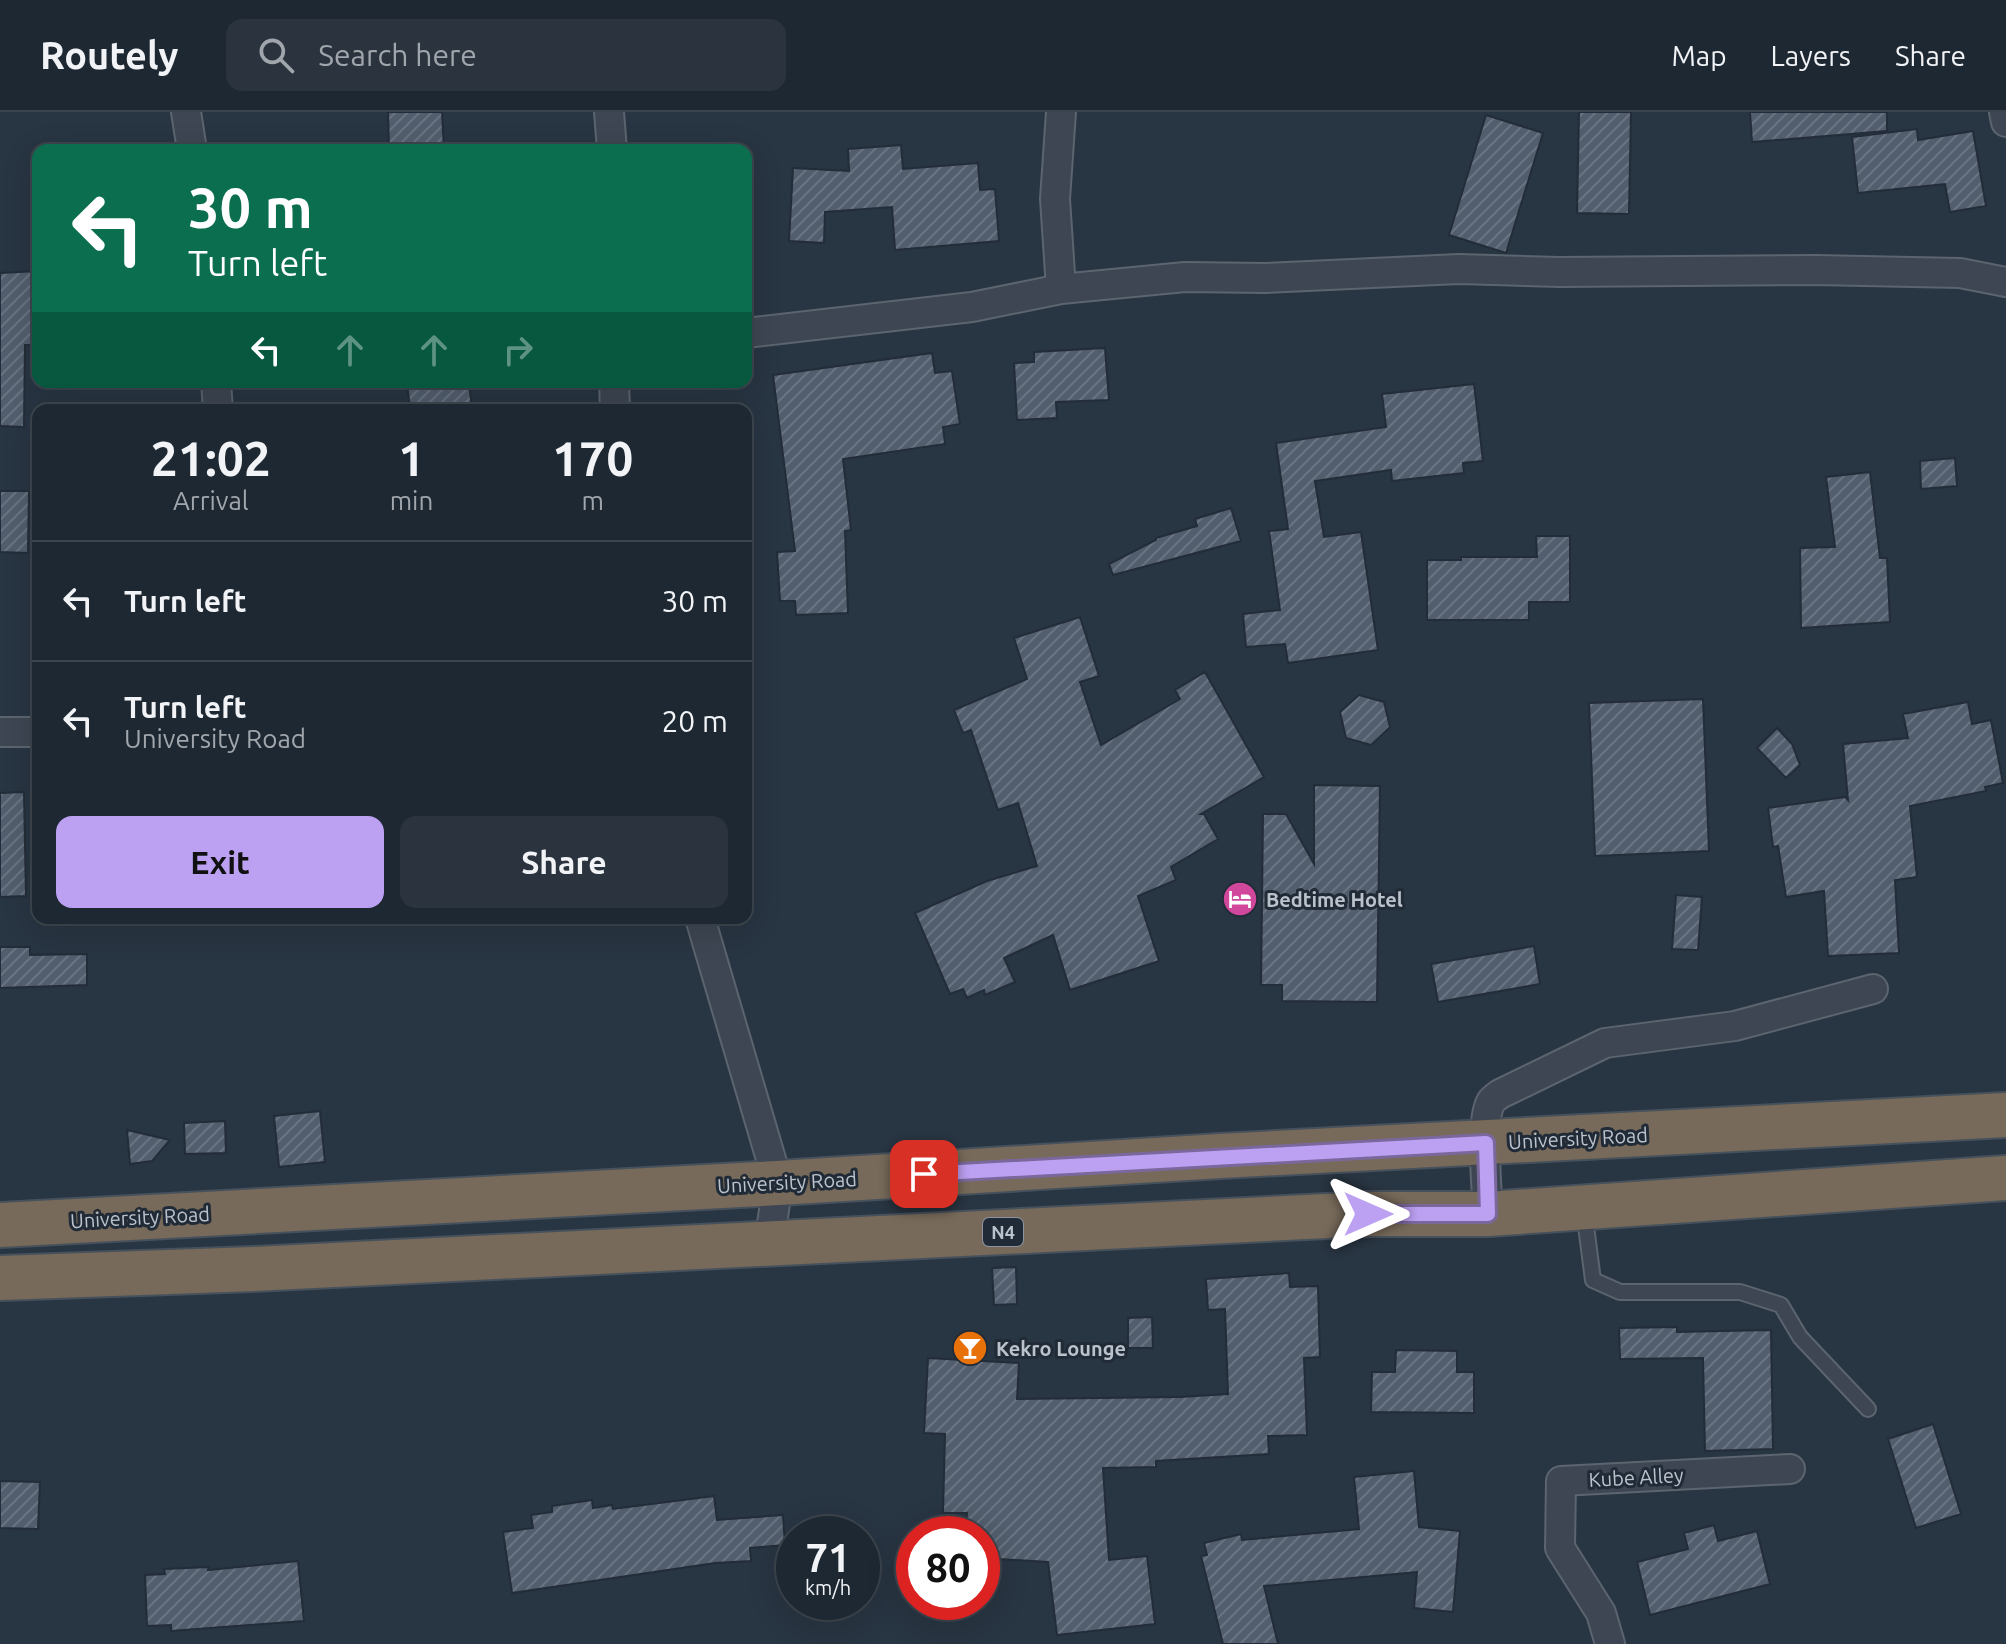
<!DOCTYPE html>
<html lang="en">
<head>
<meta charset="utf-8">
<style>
  :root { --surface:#1e2832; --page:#2b343e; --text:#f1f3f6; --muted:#a1a6ac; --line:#3c444d; --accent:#bca0f2 }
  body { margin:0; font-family:Ubuntu,sans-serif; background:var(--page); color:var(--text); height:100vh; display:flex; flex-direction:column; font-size:30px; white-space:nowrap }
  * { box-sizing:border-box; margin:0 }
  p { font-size:26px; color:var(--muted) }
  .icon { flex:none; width:44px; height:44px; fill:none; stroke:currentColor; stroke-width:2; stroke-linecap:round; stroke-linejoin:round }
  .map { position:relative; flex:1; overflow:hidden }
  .details { position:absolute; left:32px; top:292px; width:720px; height:520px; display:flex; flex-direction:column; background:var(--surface); border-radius:16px; box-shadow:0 8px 32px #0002,0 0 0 2px var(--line) }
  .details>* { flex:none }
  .top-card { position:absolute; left:32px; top:32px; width:720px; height:244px; border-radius:16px; box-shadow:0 8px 32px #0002,0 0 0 2px var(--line); background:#0b6e4f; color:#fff; overflow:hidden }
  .speed { position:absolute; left:776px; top:1404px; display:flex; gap:16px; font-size:40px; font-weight:700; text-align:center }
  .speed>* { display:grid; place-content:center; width:104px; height:104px; border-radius:50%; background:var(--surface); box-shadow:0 8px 32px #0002,0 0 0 2px var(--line); line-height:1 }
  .speed small { font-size:20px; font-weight:400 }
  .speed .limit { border:12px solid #d22; background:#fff; color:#111 }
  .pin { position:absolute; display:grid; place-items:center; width:68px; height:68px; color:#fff; margin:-34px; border-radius:16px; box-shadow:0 4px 12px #0006 }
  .me { position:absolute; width:88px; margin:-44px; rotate:90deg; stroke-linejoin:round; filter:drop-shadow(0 0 6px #0008) }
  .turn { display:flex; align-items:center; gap:28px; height:168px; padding:0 24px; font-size:36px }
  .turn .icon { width:104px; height:104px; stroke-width:2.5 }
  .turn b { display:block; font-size:56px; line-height:68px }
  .lanes { display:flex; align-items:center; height:76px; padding:0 24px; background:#0003; justify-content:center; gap:40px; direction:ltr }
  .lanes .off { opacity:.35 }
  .eta { display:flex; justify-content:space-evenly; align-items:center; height:136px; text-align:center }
  .eta b { font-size:48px; font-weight:700; line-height:56px }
  .cta { display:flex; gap:16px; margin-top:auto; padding:16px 24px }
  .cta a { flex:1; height:92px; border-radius:16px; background:var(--accent); color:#111; font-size:32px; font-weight:700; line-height:92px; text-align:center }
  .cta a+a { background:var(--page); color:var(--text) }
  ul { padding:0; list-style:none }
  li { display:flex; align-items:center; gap:24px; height:120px; padding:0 24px; border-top:2px solid var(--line) }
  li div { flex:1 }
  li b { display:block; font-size:30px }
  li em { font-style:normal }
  header { display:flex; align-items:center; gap:48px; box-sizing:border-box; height:112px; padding:0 40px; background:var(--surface); border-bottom:2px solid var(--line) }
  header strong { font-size:38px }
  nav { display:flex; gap:44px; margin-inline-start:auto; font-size:28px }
  .search { width:560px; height:72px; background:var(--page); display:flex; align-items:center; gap:20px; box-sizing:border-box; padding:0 28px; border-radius:16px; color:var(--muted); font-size:30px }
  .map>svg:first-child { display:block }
  .building { fill:url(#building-hatch); stroke:#232d39; stroke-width:2 }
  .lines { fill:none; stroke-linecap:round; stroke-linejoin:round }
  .lane-casing { stroke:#5b646f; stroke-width:18 }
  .street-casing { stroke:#5b646f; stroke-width:32 }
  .highway-casing { stroke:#47515c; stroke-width:48 }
  .lane { stroke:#3d4652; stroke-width:14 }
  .street { stroke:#3d4652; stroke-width:28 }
  .highway { stroke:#776a5a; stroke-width:44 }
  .route-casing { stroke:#7a689d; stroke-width:20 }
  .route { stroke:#bca0f2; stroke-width:14 }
  .labels { text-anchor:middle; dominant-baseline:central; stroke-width:6; stroke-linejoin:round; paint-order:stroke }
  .shield { fill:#212b37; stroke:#8c959f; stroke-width:2 }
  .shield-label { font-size:18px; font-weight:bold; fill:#bac2cc }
  .poi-label { font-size:20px; font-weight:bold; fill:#bac2cc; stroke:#212b37; text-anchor:start }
  .street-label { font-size:20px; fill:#bac2cc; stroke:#212b37 }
</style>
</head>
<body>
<header>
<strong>Routely</strong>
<div class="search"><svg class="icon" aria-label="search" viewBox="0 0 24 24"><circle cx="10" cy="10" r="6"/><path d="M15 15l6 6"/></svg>Search here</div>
<nav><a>Map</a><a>Layers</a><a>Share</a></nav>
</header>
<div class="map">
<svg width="2006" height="1532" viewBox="0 0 2006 1532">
  <defs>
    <pattern id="building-hatch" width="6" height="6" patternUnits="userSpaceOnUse" patternTransform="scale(2)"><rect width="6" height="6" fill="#525e6d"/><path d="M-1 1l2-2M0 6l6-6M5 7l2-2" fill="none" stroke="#697381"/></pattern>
  </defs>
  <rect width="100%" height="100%" fill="#283542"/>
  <path class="building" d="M388,0H442L444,38H389Z
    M1579,0H1631L1629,102L1577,101Z
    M1750,0H1887V19L1752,30Z
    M1486,3L1543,21L1506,141L1449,123Z
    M1917,17L1918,28L1973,19L1986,94L1950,100L1945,72L1858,81L1852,25Z
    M901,33L903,57L978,51L980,78L995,77L999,129L895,138L892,95L825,100L824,131L789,129L793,56L849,59L848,37Z
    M38,159V233H25L24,315L0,314V161Z
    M1105,236L1109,288L1056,290L1057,306L1017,308L1014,251L1034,250V240Z
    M932,241L935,261L952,259L960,312L943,315L945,332L843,347L851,418L845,419L848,501L796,503L795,489H780L777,440L795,439L773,263Z
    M407,270H469L472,298H410Z
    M1474,272L1483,349L1463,351L1464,361L1392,369L1391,358L1315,369L1324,425L1361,420L1378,538L1288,551L1285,532L1246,535L1243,502L1280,498L1269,419L1288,417L1276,331L1386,315L1382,282Z
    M1955,346L1957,374L1921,377L1920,349Z
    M1870,360L1880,446H1887L1890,510L1801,516L1800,436L1835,435L1826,365Z
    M0,379H29L28,441L0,440Z
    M1231,396L1241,429L1113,463L1109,452L1156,428V426L1197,414L1195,407Z
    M1536,424H1570V490H1529V508H1427V448H1461V445H1537Z
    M1080,505L1099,564L1080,570L1101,633L1180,587L1175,578L1205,560L1264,665L1201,702H1204L1218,727L1171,755L1176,768L1138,784L1159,849L1070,878L1053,823L1004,846L1015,870L985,883L984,878L967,886L963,877L950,882L915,801L987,769L1037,754L1018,691L998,698L971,618L963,621L954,598L1027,567L1014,526Z
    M1359,583L1384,590L1390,615L1371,633L1346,626L1340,600Z
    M1703,587L1709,739L1595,744L1589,591Z
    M1968,590L1972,612L1991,608L2003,671L1985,675L1986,679L1910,694L1917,765L1895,768L1899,841L1828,844L1824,779L1786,785L1778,734L1773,735L1768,696L1845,685L1848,688L1843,632L1908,626L1903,602Z
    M1777,616L1792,632L1800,653L1786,666L1757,636Z
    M1314,673L1380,674L1377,890L1282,889V873H1261L1263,702H1286L1314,752Z
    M24,680L26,784L0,785V681Z
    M1676,783L1702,785L1698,838L1672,837Z
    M1534,834L1540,872L1438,890L1431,852Z
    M0,835H30V843L87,842V873L0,876Z
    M320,999L325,1050L279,1055L274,1004Z
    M225,1009L226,1041L185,1042L184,1011Z
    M127,1018L170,1028L152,1049L130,1052Z
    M1016,1155L1017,1192L994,1193L992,1156Z
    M1289,1161L1290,1175L1318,1174L1320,1245L1304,1246L1307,1323L1268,1324L1269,1342L1156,1349V1355L1103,1356L1109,1448L1147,1444L1155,1512L1057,1523L1048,1450L982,1446V1422H965L967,1401H943L945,1322L924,1321L928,1246L1019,1251L1017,1287L1180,1285L1228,1282L1225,1197L1208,1198L1206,1167Z
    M1152,1205L1153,1236H1128V1206Z
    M1677,1215V1220L1771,1218L1773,1337L1705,1339L1703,1246L1620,1247L1619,1216Z
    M1396,1238L1457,1239V1260H1474V1301L1371,1300L1372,1260H1395Z
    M1933,1312L1961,1402L1916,1416L1888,1327Z
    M1414,1359L1419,1415L1460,1419L1453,1500L1414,1496L1417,1460L1264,1474L1278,1532H1223L1201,1444L1207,1443L1204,1431L1241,1422L1242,1428L1359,1417L1354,1365Z
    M0,1369L40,1370L38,1417L0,1416Z
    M714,1384L717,1408L783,1403L785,1433L750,1436L751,1449L715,1451L512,1481L503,1420L533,1416L531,1403L552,1400V1394L592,1388L593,1396L612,1393L613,1397Z
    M1714,1413L1718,1429L1757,1419L1770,1472L1650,1503L1637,1450L1688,1437L1684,1421Z
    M298,1449L304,1509L171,1519V1513L147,1514L145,1463L165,1462L164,1457L209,1455L208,1458Z"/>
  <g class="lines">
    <g class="lane-casing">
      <path id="lane" d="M1584,1099L1593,1168L1620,1180H1740L1781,1193L1800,1225L1868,1297"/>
    </g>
    <g class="street-casing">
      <path id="street" d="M186,0L192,38
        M609,0L612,38
        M2004,0L2006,10
        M1061,177L1055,87L1061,0
        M746,221L972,195L1061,177L1185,165L1265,166L1459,157L1559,160L1816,158L1960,161L2006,170
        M216,270L218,298
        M614,270L615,298
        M0,620H38
        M700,806L778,1071L769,1132
        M1488,1102C1487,1079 1480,1008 1491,990C1493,987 1496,985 1500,982L1605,931L1735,914L1873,877
        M1610,1532L1601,1501L1560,1436L1561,1369L1790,1357"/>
    </g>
    <g class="highway-casing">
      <path id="highway" d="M0,1113L778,1071L1220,1044L2006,1003
        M0,1166L253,1157L1368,1102H1488L2006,1066"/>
    </g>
    <use href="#lane" class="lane"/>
    <use href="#street" class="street"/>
    <use href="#highway" class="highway"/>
  </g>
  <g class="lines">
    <g class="route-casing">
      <path id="route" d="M924,1062L1486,1031L1488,1102H1368"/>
    </g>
    <use href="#route" class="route"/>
  </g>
  <defs>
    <g id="hotel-disc" transform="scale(1.8)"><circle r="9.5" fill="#d1479c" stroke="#212b37"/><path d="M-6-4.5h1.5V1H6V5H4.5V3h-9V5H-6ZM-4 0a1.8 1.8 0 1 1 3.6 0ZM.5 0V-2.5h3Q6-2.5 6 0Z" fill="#fff"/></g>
    <g id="bar-disc" transform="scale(1.8)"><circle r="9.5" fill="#e8710a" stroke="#212b37"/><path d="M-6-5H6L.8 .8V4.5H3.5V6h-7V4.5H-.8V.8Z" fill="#fff"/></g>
  </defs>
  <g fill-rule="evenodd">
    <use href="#hotel-disc" x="1240" y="787"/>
    <use href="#bar-disc" x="970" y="1236"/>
  </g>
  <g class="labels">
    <rect class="shield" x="983" y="1106" width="40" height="28" rx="6"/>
    <g class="shield-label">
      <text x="1003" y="1120">N4</text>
    </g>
    <g class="poi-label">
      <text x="1266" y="787">Bedtime Hotel</text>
      <text x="996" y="1236">Kekro Lounge</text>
    </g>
    <g class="street-label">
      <text transform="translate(1578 1026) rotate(-3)">University Road</text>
      <text transform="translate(787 1070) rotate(-3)">University Road</text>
      <text transform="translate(140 1105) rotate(-3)">University Road</text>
      <text transform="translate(1636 1365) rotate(-3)">Kube Alley</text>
    </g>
  </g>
</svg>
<div class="speed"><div>71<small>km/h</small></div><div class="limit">80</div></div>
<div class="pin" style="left:924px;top:1062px;background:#d93025"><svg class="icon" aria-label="arrive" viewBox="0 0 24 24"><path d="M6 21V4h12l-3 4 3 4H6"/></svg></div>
<svg class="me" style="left:1368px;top:1102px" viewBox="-20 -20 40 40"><path d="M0-17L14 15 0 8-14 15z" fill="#bca0f2" stroke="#fff" stroke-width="4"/></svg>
<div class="top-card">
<div class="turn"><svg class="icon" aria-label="left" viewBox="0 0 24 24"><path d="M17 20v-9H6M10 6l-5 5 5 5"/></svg><div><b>30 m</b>Turn left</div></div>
<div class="lanes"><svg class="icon" aria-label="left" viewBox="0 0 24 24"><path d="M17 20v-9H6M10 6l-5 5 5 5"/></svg><svg class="icon off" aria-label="ahead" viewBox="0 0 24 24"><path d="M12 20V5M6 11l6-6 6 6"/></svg><svg class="icon off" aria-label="ahead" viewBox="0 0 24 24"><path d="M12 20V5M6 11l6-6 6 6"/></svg><svg class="icon off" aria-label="right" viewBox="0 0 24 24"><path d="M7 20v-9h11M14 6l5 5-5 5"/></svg></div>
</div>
<section class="details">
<div class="eta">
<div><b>21:02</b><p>Arrival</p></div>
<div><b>1</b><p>min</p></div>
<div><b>170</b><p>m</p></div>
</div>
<ul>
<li><svg class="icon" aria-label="left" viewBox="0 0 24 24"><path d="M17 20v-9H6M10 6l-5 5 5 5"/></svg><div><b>Turn left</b></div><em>30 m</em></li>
<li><svg class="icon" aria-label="left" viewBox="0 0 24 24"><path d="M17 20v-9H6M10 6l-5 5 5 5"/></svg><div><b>Turn left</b><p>University Road</p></div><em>20 m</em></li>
</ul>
<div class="cta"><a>Exit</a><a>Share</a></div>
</section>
</div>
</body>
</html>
